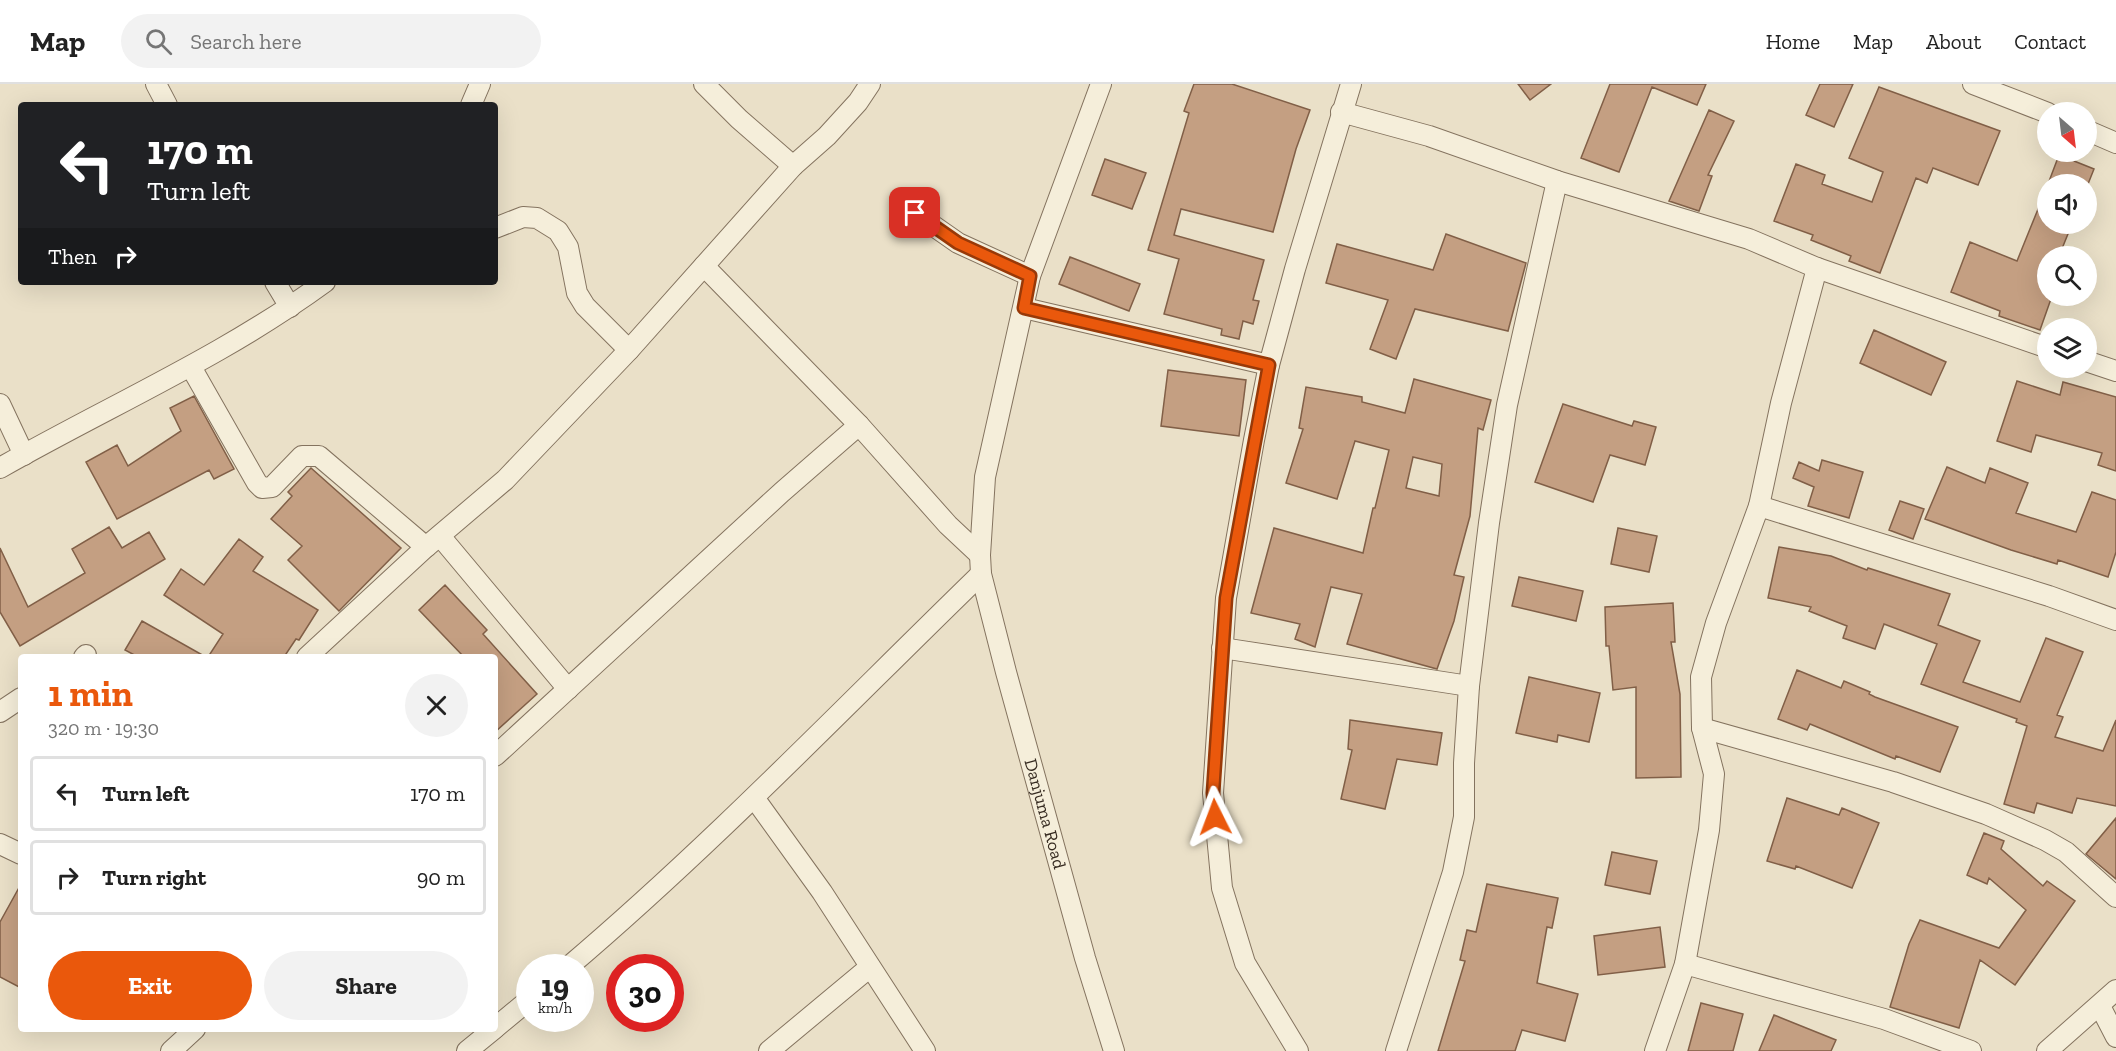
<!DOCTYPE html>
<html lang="en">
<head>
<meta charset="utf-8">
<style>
  :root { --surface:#fff; --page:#f2f2f2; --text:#222; --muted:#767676; --line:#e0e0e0; --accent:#ea580c }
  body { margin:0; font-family:"Zilla Slab",serif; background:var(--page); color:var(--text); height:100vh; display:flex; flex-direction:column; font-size:22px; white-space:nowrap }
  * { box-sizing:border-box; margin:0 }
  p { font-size:20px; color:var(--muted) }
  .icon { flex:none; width:33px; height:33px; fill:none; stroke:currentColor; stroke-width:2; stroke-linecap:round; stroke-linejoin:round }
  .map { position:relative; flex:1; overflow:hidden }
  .details { position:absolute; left:18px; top:570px; width:480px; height:378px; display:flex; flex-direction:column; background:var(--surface); border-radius:6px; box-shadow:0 6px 24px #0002 }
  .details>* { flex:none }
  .top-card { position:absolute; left:18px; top:18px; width:480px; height:183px; border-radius:6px; box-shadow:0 6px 24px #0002; background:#202124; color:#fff; overflow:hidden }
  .needle { width:39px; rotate:152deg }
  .tools { position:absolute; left:2037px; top:18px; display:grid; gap:12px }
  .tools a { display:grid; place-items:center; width:60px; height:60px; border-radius:50%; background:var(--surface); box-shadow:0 6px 24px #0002; font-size:30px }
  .speed { position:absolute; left:516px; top:870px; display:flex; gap:12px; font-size:30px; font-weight:700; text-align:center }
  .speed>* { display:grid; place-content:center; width:78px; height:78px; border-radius:50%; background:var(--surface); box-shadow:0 6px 24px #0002; line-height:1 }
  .speed small { font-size:15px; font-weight:400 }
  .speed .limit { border:9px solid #d22; background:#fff; color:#111 }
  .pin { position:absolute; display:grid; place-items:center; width:51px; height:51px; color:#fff; margin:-26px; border-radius:12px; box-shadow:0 3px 9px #0006 }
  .me { position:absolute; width:66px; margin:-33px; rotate:357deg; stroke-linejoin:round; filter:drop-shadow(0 0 4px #0008) }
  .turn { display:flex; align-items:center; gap:21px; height:126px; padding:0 30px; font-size:27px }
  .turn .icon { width:78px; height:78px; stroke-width:2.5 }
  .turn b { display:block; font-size:42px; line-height:51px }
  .then { display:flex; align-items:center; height:57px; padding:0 30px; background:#0003; gap:12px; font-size:22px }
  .round { display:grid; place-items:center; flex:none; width:63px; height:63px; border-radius:32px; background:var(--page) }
  .headline { display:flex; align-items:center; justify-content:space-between; height:102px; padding:0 30px }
  h1 { font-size:36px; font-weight:700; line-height:45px; color:var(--accent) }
  .action { display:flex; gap:12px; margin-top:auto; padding:12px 30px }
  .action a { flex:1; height:69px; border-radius:36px; background:var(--accent); color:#fff; font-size:24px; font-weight:700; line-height:69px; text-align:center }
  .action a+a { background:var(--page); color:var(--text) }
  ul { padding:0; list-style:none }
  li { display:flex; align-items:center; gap:18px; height:75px; margin:0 12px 9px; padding:0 18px; border:3px solid var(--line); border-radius:6px }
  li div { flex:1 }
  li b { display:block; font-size:22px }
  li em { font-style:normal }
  header { display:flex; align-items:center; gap:36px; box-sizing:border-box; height:84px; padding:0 30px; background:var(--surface); border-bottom:2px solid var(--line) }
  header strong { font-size:28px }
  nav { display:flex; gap:33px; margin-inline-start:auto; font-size:21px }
  .search { width:420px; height:54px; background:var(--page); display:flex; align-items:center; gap:15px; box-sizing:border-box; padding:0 21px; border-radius:33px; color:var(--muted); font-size:22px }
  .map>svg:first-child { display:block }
  .building { fill:#c49f82; stroke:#815f47; stroke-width:1.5; fill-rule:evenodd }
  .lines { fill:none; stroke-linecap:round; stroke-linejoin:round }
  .minor-casing { stroke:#84735f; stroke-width:22 }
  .minor { stroke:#f5eeda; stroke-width:20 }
  .route-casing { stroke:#983908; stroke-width:15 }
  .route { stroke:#ea580c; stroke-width:10 }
  .labels { text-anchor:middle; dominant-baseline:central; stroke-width:5; stroke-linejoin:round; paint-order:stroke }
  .street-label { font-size:18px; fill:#362b21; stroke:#f2ebd7 }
</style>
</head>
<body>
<header>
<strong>Map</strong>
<div class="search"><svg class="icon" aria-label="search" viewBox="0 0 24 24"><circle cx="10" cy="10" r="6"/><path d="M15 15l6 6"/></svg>Search here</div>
<nav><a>Home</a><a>Map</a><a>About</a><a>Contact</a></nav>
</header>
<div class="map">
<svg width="2116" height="967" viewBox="0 0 2116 967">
  <rect width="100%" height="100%" fill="#eae0c8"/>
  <path class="building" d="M1194,0H1232L1310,26L1296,65L1273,148L1181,125L1174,151L1264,176L1253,216L1259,217L1253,240L1243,237L1239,255L1221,251L1222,245L1164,230L1179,175L1148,166L1189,29L1184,27Z
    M1518,0H1551L1530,16Z
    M1610,0H1706L1697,21L1652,3L1619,88L1581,74Z
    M1820,0H1853L1834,43L1806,31Z
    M1879,3L2000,47L1978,101L1933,84L1927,99L1916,94L1880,189L1849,177L1851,172L1811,156L1813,151L1774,137L1796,80L1825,91L1822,100L1872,118L1883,88L1849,74Z
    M1709,26L1734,37L1708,91L1712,92L1699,127L1669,117Z
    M2059,71L2094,85L2088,100H2048Z
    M1105,75L1146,89L1132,125L1092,111Z
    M2047,103L2048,140H2072L2059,172H2048V212H2052L2040,246L1999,232L2000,227L1951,208L1970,158L2017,177Z
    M1446,150L1526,179L1508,247L1415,225L1396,275L1370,265L1388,216L1326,199L1337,160L1433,186Z
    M1070,173L1140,200L1129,227L1059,200Z
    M1874,246L1946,278L1931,311L1860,279Z
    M1168,286L1246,296L1239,352L1161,342Z
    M1414,295L1491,316L1483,346L1478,344L1470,432L1454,491L1464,493L1454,537L1437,585L1347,560L1362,510L1331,503L1315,563L1295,555L1300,540L1251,529L1274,444L1363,469L1373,424H1375L1389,366L1355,357L1337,415L1286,399L1303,345L1299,344L1306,303L1362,313V318L1405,329ZM1413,373L1442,380L1439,412L1406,404Z
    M2017,297L2060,311L2063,298L2116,313V387L2098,381L2102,369L2036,351L2031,368L1997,357Z
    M194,312L234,385L214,395L209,386L117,435L86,378L117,361L128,382L181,347L170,324Z
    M1563,320L1632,342L1634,337L1656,343L1645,381L1610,371L1593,418L1535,398Z
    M1822,376L1863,388L1849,434L1808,422L1814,403L1793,394L1799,378L1819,387Z
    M1947,383L1985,399L1990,384L2028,399L2016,429L2076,448L2092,408L2116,416V468L2108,493L2058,476L2057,480L2011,466L1925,435Z
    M311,384L401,464L339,527L288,476L302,462L271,435L292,412L288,408Z
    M1900,417L1924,425L1913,455L1889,446Z
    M109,443L122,464L149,448L165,475L20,562L0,528V464L28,523L85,489L72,465Z
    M1618,444L1657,452L1649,488L1611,480Z
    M239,455L263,473L253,487L318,526L299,556L296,555L284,573H208L223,550L164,511L181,485L204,501Z
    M1779,463L1831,472L1867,486L1868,484L1950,510L1938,541L1980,557L1963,598L2020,618L2046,554L2083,568L2057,631L2063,633L2055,653L2103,667L2116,636V722L2077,714L2072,729L2037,719L2034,729L2004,720L2027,642L2016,638L2017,635L1921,600L1937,560L1884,540L1875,565L1843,554L1847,542L1809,527L1811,523L1768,514Z
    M1519,493L1583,507L1576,537L1512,522Z
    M445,501L487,546L483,550L537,610L495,648V573H464L419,526Z
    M1673,519L1675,558H1671L1680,610L1681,693L1636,694V603L1613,606L1609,562H1606L1605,523Z
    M142,537L206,573H138L125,566Z
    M1797,586L1841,604L1844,597L1870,608L1869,610L1875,613L1958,643L1940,688L1896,672L1895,675L1810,640L1807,646L1778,635Z
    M1529,593L1600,609L1589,658L1558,651L1557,658L1516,649Z
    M1350,636L1442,649L1437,681L1397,675L1385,725L1341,715L1352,666L1348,665Z
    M1787,714L1839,731L1842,724L1879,739L1852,804L1796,782L1795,785L1767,777Z
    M2116,734V795L2086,770Z
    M1984,749L2004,757L2001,765L2043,802L2047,797L2075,817L2015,901L1980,876L1959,944L1890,923L1909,860L1920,836L1999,864L2026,826L1989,794L1987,800L1967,791Z
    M1612,768L1657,777L1650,810L1605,801Z
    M21,800V904L0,893V838Z
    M1487,800L1558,814L1552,844L1547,843L1537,899L1578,910L1565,957L1522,946L1515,967H1438L1465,877L1460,876L1467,846L1476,848Z
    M1660,843L1665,883L1598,891L1594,852Z
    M1701,919L1743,930L1733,967H1688Z
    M1774,931L1836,956L1831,967H1759Z"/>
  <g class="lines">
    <g class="minor-casing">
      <g id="minor">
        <path d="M156,0L167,21"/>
        <path d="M704,0L739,35L793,82"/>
        <path id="s1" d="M1101,0L1030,192L985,393L980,471L981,490L1006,588L1085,874L1114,967"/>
        <path d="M1973,0L2048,29"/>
        <path d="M471,21L480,0"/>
        <path d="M1341,28L1429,52L1557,97L1749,155L1817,184L2048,264"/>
        <path d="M2086,46L2116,59"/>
        <path d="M915,129L958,159L1030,192"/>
        <path d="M495,144L523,133L537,134L558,147L568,163L577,209L585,222L629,266"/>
        <path d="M704,182L859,341L948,441L980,471"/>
        <path d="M275,198L290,223"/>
        <path d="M1024,224L1269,281"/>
        <path d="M2086,277L2116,287"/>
        <path d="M191,283L257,399L262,404L272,403L302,372H319L426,463"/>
        <path d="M0,320L24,371"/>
        <path d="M0,384C109,322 224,272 325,198"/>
        <path d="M1759,422L2049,512L2116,536"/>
        <path d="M440,452L568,605"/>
        <path d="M1222,564L1469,602"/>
        <path d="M84,573L86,571"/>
        <path d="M307,573L426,463L505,396L629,266L793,82L827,52L858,18L870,0"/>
        <path d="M0,628L21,614"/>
        <path d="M1702,644L1893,698L1986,730L2045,756L2066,768L2116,813"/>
        <path d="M495,672L782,408L859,341"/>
        <path d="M755,715L822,808L925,967"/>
        <path d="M0,760L21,770"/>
        <path d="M1685,880L1884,935L1971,967"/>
        <path d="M567,884C713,760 844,623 981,490"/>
        <path d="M2100,922L2116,953"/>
        <path d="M495,944L530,915"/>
        <path d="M171,967L195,945"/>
        <path d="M467,967L494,945"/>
        <path d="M769,967L870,883"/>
        <path d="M1298,967L1245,879L1222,804L1213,709L1226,514L1254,356L1269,281L1295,185L1351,0"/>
        <path d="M1396,967L1453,788L1464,733V679L1469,602L1489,439L1507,321L1557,97"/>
        <path d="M1655,967L1685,880L1709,746L1714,690L1702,644L1701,593L1716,539L1759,422L1781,319L1817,184"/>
        <path d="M2047,967L2116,906"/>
      </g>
    </g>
    <use href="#minor" class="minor"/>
  </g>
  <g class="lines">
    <g class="route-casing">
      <path id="route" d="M915,129L958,159L1030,192L1024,224L1269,281L1226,514L1213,709L1215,733"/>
    </g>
    <use href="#route" class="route"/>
  </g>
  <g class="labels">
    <g class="street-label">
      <text stroke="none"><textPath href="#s1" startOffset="756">Danjuma Road</textPath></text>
    </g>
  </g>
</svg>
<div class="tools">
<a><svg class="needle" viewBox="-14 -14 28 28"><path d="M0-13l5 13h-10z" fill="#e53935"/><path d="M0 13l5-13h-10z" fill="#767676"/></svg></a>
<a><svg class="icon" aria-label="sound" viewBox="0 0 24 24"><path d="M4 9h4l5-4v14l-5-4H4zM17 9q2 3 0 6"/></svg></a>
<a><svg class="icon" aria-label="search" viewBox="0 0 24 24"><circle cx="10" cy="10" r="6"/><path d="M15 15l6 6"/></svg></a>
<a><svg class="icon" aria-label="layers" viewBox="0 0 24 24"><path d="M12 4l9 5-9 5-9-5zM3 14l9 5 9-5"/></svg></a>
</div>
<div class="speed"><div>19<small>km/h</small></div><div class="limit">30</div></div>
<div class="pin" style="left:915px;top:129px;background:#d93025"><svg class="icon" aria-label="arrive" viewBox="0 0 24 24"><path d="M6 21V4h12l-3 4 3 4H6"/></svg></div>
<svg class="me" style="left:1215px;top:733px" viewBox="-20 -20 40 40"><path d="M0-17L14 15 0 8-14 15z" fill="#ea580c" stroke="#fff" stroke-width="4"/></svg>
<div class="top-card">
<div class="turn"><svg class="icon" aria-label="left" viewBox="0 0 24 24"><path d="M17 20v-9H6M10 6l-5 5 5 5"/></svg><div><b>170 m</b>Turn left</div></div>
<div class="then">Then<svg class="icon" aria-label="right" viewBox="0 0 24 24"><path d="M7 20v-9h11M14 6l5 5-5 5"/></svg></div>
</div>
<section class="details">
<div class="headline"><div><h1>1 min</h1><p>320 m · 19:30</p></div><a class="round"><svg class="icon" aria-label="close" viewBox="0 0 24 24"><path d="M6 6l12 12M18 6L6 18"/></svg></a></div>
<ul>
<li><svg class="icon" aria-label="left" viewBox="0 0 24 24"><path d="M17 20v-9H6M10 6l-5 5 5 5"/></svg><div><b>Turn left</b></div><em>170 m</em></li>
<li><svg class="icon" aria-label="right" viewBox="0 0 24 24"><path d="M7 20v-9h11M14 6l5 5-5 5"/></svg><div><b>Turn right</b></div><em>90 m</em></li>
</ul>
<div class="action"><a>Exit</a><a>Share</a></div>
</section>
</div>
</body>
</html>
